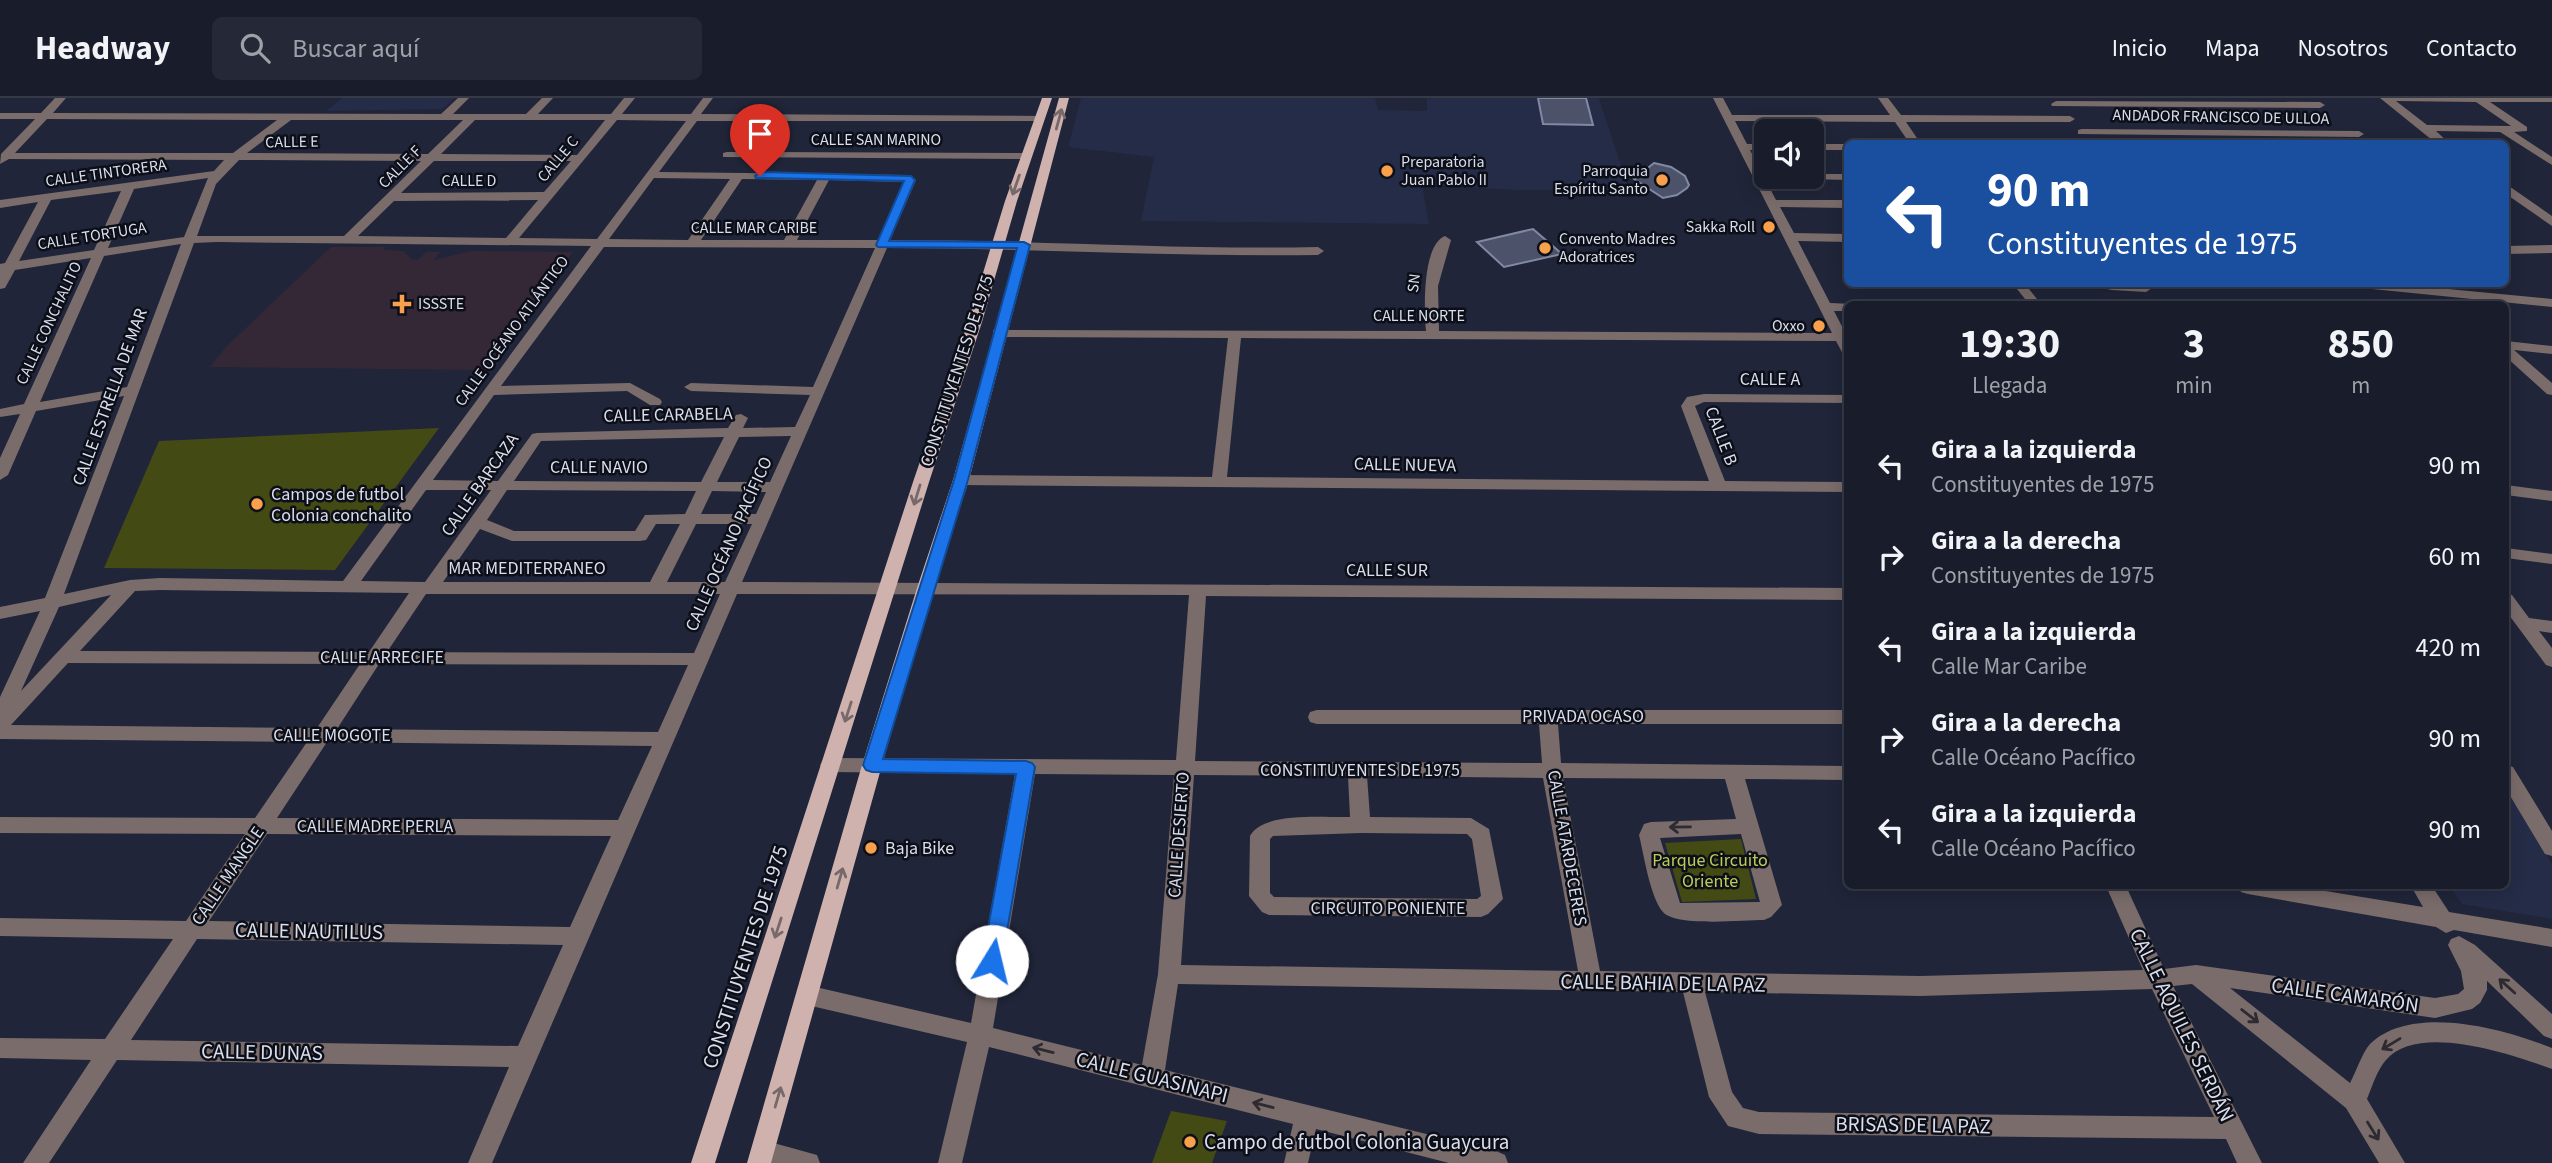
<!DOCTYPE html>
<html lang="es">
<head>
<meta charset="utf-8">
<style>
  :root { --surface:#181c2b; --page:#252937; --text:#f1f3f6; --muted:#9fa1a9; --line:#363a47 }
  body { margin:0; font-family:"Source Sans 3",sans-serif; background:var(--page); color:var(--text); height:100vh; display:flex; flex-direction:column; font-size:26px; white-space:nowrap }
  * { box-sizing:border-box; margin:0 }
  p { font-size:23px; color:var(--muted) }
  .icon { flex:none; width:38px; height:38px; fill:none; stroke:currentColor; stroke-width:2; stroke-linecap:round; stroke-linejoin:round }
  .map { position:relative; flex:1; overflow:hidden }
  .drawer { position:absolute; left:1844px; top:203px; width:665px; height:588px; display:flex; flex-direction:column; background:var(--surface); border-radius:10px; box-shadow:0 4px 18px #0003,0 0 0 2px var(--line) }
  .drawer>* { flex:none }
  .banner { position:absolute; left:1844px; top:42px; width:665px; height:147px; border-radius:10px; box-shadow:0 4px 18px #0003,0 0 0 2px var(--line); background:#1a4fa0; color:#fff; overflow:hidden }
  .tools { position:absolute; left:1754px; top:21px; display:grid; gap:14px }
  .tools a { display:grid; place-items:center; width:70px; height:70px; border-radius:10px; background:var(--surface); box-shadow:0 4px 18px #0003,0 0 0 2px var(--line); font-size:35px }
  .pin { position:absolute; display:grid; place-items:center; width:60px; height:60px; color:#fff; margin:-72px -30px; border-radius:50% 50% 50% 0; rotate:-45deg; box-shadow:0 0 7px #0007 }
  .pin .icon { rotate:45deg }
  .me { position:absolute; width:77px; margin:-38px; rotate:9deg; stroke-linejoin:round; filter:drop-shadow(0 0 5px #0008) }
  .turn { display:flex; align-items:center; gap:24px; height:147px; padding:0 28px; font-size:32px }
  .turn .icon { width:91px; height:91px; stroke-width:2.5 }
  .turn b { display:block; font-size:49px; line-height:60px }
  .eta { display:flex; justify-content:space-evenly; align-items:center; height:119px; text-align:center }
  .eta b { font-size:42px; font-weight:700; line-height:49px }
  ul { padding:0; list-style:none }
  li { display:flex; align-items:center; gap:21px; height:91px; padding:0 28px }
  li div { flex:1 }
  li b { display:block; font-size:26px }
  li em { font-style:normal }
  header { display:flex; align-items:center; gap:42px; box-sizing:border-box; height:98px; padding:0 35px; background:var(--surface); border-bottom:2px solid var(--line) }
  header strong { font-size:33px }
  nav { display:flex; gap:38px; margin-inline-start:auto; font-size:24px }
  .search { width:490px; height:63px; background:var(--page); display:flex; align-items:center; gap:18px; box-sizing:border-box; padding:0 24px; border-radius:10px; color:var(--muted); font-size:26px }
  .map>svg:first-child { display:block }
  .built { fill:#252c47 }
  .medical { fill:#352836 }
  .green { fill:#444a14 }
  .building { fill:#4c526a; stroke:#8289a3; stroke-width:2 }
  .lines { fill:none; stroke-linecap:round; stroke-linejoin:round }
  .minor { fill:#7a6c6a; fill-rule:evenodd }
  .major { fill:#cfb2ae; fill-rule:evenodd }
  .oneway { stroke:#77696a }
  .oneway2 { stroke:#2d2b31 }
  .route { fill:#1a73e8; stroke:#114b97; stroke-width:2 }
  .poi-dot { fill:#f9a04d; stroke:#0c0f18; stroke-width:2.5 }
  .labels { text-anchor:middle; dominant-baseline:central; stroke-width:5; stroke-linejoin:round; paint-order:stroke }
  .far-street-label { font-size:16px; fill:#dadeec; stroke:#0c0f18 }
  .far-poi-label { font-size:16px; fill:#dadeec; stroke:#0c0f18; text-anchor:start }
  .street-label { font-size:18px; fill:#dadeec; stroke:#0c0f18 }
  .poi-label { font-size:18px; fill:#dadeec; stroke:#0c0f18; text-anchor:start }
  .park-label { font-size:18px; fill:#bdcc59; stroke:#0c0f18 }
  .near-street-label { font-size:21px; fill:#dadeec; stroke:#0c0f18 }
  .near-poi-label { font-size:21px; fill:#dadeec; stroke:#0c0f18; text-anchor:start }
</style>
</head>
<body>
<header>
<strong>Headway</strong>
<div class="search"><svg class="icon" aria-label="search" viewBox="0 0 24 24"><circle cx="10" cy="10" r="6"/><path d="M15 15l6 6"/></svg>Buscar aquí</div>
<nav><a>Inicio</a><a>Mapa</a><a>Nosotros</a><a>Contacto</a></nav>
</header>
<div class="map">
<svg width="2552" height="1065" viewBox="0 0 2552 1065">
  <rect width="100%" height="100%" fill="#202539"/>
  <path class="built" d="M342,0H455L442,11L326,13Z
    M1081,0H1375L1378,12L1427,13V0H1599L1629,92H1517L1422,87L1429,126L1141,123L1154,59L1068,49Z
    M2506,688L2552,766V821L2462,806L2449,788H2506Z"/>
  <path class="medical" d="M331,149H385L383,152L404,153L411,161L418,162L426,154H440L434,162L471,153L573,154L482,272L210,269L226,249Z"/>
  <path class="green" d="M439,330L335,472L104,470L159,343Z
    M1741,741L1756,801L1682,804L1665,745Z
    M1171,1013L1227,1023L1212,1065H1152Z"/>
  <path class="building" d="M1538,0H1586L1593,27L1543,26Z
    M1654,65L1671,69L1685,78L1689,87L1687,90L1677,97L1663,100L1634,81Z
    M1533,131L1562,156L1504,169L1477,144Z"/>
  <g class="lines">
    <path class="minor" d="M55,0H66L53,15L441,16L458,0H469L453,16H526L542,0H553L538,16H611L624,0H635L622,16H691L703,0H713L701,16L1044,18V22L1040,23H697L659,74L906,77L916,82L890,142C1033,142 1175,152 1318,149L1324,153L1318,157C1174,159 1031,150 887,150L742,484L1848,490V502L1206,498L1195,663L1542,665L1539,626H1317L1310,624L1308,619L1310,614L1317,612H1848V626H1558L1561,665L1848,668V682L1745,681L1782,807L1771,819L1764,822C1743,822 1676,829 1663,814C1650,799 1644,757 1639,737L1644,726L1651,724L1736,721L1725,681L1563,680L1600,873L1920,878L2143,872L2106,788H2126L2164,871L2196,867L2435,900L2458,896L2464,891L2461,873L2448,847L2451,841L2459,838L2475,847L2552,916V941L2544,938L2487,883V892L2480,905L2472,911L2435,920L2230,890L2350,985C2356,974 2362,955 2370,946C2412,905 2505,931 2552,950V971C2513,957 2418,924 2386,962C2377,972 2372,989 2367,1001L2405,1065H2379L2346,1010L2192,886L2173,888L2262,1065H2237L2226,1041L1759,1036L1728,1028L1709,999L1683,894L1178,886L1165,972L1496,1053L1505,1057L1508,1065H1449L1316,1031L1308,1065H1284L1293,1026L989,949L962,1065H938L967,944L807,907L799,904L796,897L799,890L807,887L971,925L1015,676L830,674L823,672L820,667L823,662L830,660L1176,662L1189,497L737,496L492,1065H468L509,969L117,962L49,1065H23L91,962L0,960V940L105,941L173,841L0,838V820L186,823L245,736L0,735V719L255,720L307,644L0,641V599L40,513L0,521V509L45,500L124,298L36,313L8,377L0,382V360L20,316L0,319V311L24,306L91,160L15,172L5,190L0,191V166L5,165L38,104L0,110V102L214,73L224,62L9,61L0,66L1,56L35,21H0V15H41ZM47,21L277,22L233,55H15ZM291,22H463L428,56L247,55ZM475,22H605L577,57L441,56ZM617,22L686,23L597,141L519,140ZM239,62L421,63L344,138H197L216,86ZM434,63H571L544,94L401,95ZM208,80L184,139L108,150L134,91ZM654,80L730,81L688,142L609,141ZM742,81L817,82L784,142H701ZM829,82L904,84L878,142H797ZM121,93L94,152L19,163L51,102ZM538,102L506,140L358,138L394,103ZM217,144L591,148L343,483L160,480L130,482L64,496L194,145ZM181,146L127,289L40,304L104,158ZM604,149L875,150L813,289L691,285L684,289L691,293L810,297L795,329L743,330L748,320L741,316L736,317L728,330L537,335L532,336L498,383L433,382L494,297L627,293L650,307H660L662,304L660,301L630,285L501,288ZM791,338L770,384H717L739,339ZM724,339L701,384L514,383L541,343ZM426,392H491L425,484L361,483ZM507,392L696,393L685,416L645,417L635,433H514L487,422ZM712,393L766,394L756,416H701ZM656,426H680L650,484H443L480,431L512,443H640L646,442ZM696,426H752L725,484H667ZM160,492L409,495L369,554L80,553L135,493ZM426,496H720L694,555L387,554ZM111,497L21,593L59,509ZM68,565L360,566L317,630L11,627ZM379,566L688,567L658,634L337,631ZM327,644L652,648L618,722L277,720ZM1035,676L1174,677L1158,876L1142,967L993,930ZM1194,677L1348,678L1350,719C1324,720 1263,713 1250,738L1249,798L1262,814L1269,817L1481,819L1488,816L1503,801L1489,731L1471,720L1370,719L1367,678L1543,680L1578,873L1181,867ZM1361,735L1467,736L1472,741L1481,798L1477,801L1274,799L1270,795V741L1273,738ZM267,736L611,738L570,829L209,823ZM1741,736L1760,804L1680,805L1660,740ZM197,841L563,847L518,948L131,942ZM2152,891L2214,1019L1759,1014L1743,1010L1732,994L1705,894L1920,898Z
      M1713,0H1723L1732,17H1890L1878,0H1888L1901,17L2070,18L2075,21L2070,24H1906L1921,46H1910L1895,24L1735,23L1747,46H1766V52H1750L1776,102H1848V110L1780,109L1794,135L1848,136V144L1798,143L1830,205L1853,206H1848V213H1834L1848,240V257L1843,256L1836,243L1241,240L1227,379L1709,383L1681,308L1687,299L1704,296L1848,297V305L1704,304L1695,308L1725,383L1848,384V394L961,387L953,382L961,377L1212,379L1228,240L998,239L993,238V232L1426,233C1424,212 1422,147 1445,138L1451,142L1438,188L1439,233L1832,235Z
      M2380,0H2552V4H2490L2527,29V33L2514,34L2552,59V67L2500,34L2436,33L2450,46H2437ZM2396,3L2476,4L2511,28L2427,27Z
      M2056,3L2320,4L2325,7L2320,10L2052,8L2051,6Z
      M2082,31L2359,33L2364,36L2359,39L2078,36V32Z
      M1811,46H1848V52H1811Z
      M727,54L1026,55L1032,58L1026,61L723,59V55Z
      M1811,76H1848V82L1807,81L1805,79H1811Z
      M2506,86L2552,118V128L2506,96Z
      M2552,147V155L2506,156V148Z
      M2013,186H2025L2041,206H2029Z
      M2107,186H2150L2152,190L2146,194L2112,192L2107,191Z
      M2356,186H2396L2552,201V209L2362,190Z
      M2506,243L2552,248V256L2514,252L2552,285V297L2547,296L2506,259Z
      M2506,387L2552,393V403L2506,397Z
      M2506,450L2552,456V466L2506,460Z
      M2506,495L2512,497L2529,520L2552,523V535L2539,533L2552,550V569L2546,567L2506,513Z
      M2506,667L2513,669L2552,733V758L2545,756L2506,691Z
      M2238,788H2295L2423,809L2411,788H2432L2449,814L2552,831V849L2454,832L2446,835L2436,829L2248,796L2241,794Z
      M763,1042L817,1057L820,1065H762L754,1062L751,1054L754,1046Z"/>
    <path class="major" d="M1042,0H1052L1017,103L982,224L930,381L715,1065H691L914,381L968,224L1005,103Z
      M1059,0H1069L969,382L933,490L882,667L771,1065H747L862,667L917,490L953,382Z"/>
  </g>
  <defs><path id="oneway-shaft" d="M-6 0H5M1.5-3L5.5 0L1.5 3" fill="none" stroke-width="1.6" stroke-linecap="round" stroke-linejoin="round" transform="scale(1.75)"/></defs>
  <g class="oneway">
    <use href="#oneway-shaft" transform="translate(1059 21) rotate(-75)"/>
    <use href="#oneway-shaft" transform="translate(1016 87) rotate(109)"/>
    <use href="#oneway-shaft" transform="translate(917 397) rotate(107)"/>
    <use href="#oneway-shaft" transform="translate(848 614) rotate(108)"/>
    <use href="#oneway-shaft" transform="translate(840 780) rotate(-74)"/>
    <use href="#oneway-shaft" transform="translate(778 830) rotate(108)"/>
    <use href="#oneway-shaft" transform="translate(778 999) rotate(-74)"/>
  </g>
  <g class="oneway2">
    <use href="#oneway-shaft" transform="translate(1680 729) rotate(179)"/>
    <use href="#oneway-shaft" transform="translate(2507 888) rotate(-138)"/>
    <use href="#oneway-shaft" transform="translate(2250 918) rotate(38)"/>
    <use href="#oneway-shaft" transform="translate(2391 946) rotate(149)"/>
    <use href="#oneway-shaft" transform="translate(1043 952) rotate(-166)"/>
    <use href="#oneway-shaft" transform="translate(1263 1007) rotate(-166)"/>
    <use href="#oneway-shaft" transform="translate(2373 1033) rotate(58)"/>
  </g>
  <path class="route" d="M760,74L911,78L915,82L889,143L1024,144L1030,147L968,382L883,661L1026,663L1032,665L1035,669L1002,863L999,869L992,872L985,869L982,863L1016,676L872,674L866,672L863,667L954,382L1017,150L878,149L876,147L904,83L756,80L755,78Z"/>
  <g class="poi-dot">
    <circle cx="1387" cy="73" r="7"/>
    <circle cx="1662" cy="82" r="7"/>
    <circle cx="1769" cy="129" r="7"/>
    <circle cx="1545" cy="150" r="7"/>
    <path d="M398.5 195.5h7v7h7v7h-7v7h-7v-7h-7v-7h7z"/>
    <circle cx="1819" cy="228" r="7"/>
    <circle cx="257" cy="406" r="7"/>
    <circle cx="871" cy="750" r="7"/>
    <circle cx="1190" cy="1044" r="7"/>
  </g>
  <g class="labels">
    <g class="far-street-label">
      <text transform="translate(2221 19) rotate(1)">ANDADOR FRANCISCO DE ULLOA</text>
      <text x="876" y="42">CALLE SAN MARINO</text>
      <text transform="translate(292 44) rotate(-1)">CALLE E</text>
      <text transform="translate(558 61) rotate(-50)">CALLE C</text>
      <text transform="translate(400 69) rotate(-45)">CALLE F</text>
      <text transform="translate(106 75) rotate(-8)">CALLE TINTORERA</text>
      <text x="469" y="83">CALLE D</text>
      <text x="754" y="130">CALLE MAR CARIBE</text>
      <text transform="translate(92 138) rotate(-9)">CALLE TORTUGA</text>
      <text transform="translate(1414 185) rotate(-83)">SN</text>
      <text x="1419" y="218">CALLE NORTE</text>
      <text transform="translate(49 225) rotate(-65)">CALLE CONCHALITO</text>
      <text transform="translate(512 233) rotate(-54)">CALLE OCÉANO ATLÁNTICO</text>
    </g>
    <g class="far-poi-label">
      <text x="1401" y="64">Preparatoria<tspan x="1401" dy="18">Juan Pablo II</tspan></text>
      <text x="1648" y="73" text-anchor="end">Parroquia<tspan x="1648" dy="18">Espíritu Santo</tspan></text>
      <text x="1755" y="129" text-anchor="end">Sakka Roll</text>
      <text x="1559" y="141">Convento Madres<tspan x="1559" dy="18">Adoratrices</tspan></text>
      <text x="418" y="206">ISSSTE</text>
      <text x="1805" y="228" text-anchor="end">Oxxo</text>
    </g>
    <g class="street-label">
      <text transform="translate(957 273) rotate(-72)">CONSTITUYENTES DE 1975</text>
      <text x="1770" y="281">CALLE A</text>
      <text transform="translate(110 299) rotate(-70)">CALLE ESTRELLA DE MAR</text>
      <text transform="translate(668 317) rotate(-1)">CALLE CARABELA</text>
      <text transform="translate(1721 338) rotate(69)">CALLE B</text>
      <text transform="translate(1405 367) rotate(1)">CALLE NUEVA</text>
      <text x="599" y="369">CALLE NAVIO</text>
      <text transform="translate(480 387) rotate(-55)">CALLE BARCAZA</text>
      <text transform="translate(729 446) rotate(-66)">CALLE OCÉANO PACÍFICO</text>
      <text x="527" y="470">MAR MEDITERRANEO</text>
      <text x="1387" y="472">CALLE SUR</text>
      <text x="382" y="559">CALLE ARRECIFE</text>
      <text x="1583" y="618">PRIVADA OCASO</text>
      <text x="332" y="637">CALLE MOGOTE</text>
      <text x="1360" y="672">CONSTITUYENTES DE 1975</text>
      <text x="375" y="728">CALLE MADRE PERLA</text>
      <text transform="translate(1179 737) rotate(-86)">CALLE DESIERTO</text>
      <text transform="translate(1567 750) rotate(80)">CALLE ATARDECERES</text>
      <text transform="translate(228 778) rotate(-56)">CALLE MANGLE</text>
      <text x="1388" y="810">CIRCUITO PONIENTE</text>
    </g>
    <g class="poi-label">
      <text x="271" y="396">Campos de futbol<tspan x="271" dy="21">Colonia conchalito</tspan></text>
      <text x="885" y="750">Baja Bike</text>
    </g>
    <g class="park-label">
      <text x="1710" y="762">Parque Circuito<tspan x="1710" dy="21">Oriente</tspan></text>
    </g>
    <g class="near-street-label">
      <text transform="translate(309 833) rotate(1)">CALLE NAUTILUS</text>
      <text transform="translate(745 859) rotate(-72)">CONSTITUYENTES DE 1975</text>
      <text transform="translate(1663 885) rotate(1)">CALLE BAHIA DE LA PAZ</text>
      <text transform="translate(2345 897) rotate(8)">CALLE CAMARÓN</text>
      <text transform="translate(2182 927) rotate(64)">CALLE AQUILES SERDÁN</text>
      <text transform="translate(262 954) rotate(1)">CALLE DUNAS</text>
      <text transform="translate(1152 979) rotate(14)">CALLE GUASINAPI</text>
      <text transform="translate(1913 1027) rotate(1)">BRISAS DE LA PAZ</text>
    </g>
    <g class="near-poi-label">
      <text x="1204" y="1044">Campo de futbol Colonia Guaycura</text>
    </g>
  </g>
</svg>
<div class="tools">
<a><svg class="icon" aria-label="sound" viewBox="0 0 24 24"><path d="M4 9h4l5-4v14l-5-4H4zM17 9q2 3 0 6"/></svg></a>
</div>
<div class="pin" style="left:760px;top:78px;background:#d93025"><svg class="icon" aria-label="arrive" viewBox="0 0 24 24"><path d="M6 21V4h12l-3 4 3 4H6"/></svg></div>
<svg class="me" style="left:992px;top:863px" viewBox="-20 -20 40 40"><circle r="19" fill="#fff"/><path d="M0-13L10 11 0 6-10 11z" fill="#1a73e8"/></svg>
<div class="banner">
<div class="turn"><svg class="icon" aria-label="left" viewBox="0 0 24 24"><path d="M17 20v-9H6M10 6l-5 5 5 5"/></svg><div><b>90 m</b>Constituyentes de 1975</div></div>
</div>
<section class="drawer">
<div class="eta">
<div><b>19:30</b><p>Llegada</p></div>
<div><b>3</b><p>min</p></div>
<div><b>850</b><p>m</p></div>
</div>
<ul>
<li><svg class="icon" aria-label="left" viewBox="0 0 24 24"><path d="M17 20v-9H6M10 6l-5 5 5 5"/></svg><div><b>Gira a la izquierda</b><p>Constituyentes de 1975</p></div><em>90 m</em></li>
<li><svg class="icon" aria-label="right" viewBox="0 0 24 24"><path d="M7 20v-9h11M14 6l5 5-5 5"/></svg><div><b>Gira a la derecha</b><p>Constituyentes de 1975</p></div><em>60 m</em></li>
<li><svg class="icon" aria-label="left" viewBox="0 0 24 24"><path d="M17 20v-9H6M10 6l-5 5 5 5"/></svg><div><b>Gira a la izquierda</b><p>Calle Mar Caribe</p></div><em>420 m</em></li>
<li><svg class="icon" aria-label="right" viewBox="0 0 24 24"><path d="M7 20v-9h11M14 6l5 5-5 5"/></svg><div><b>Gira a la derecha</b><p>Calle Océano Pacífico</p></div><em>90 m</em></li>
<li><svg class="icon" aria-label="left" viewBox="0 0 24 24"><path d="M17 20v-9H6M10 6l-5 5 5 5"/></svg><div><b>Gira a la izquierda</b><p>Calle Océano Pacífico</p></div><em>90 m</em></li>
</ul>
</section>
</div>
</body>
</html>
